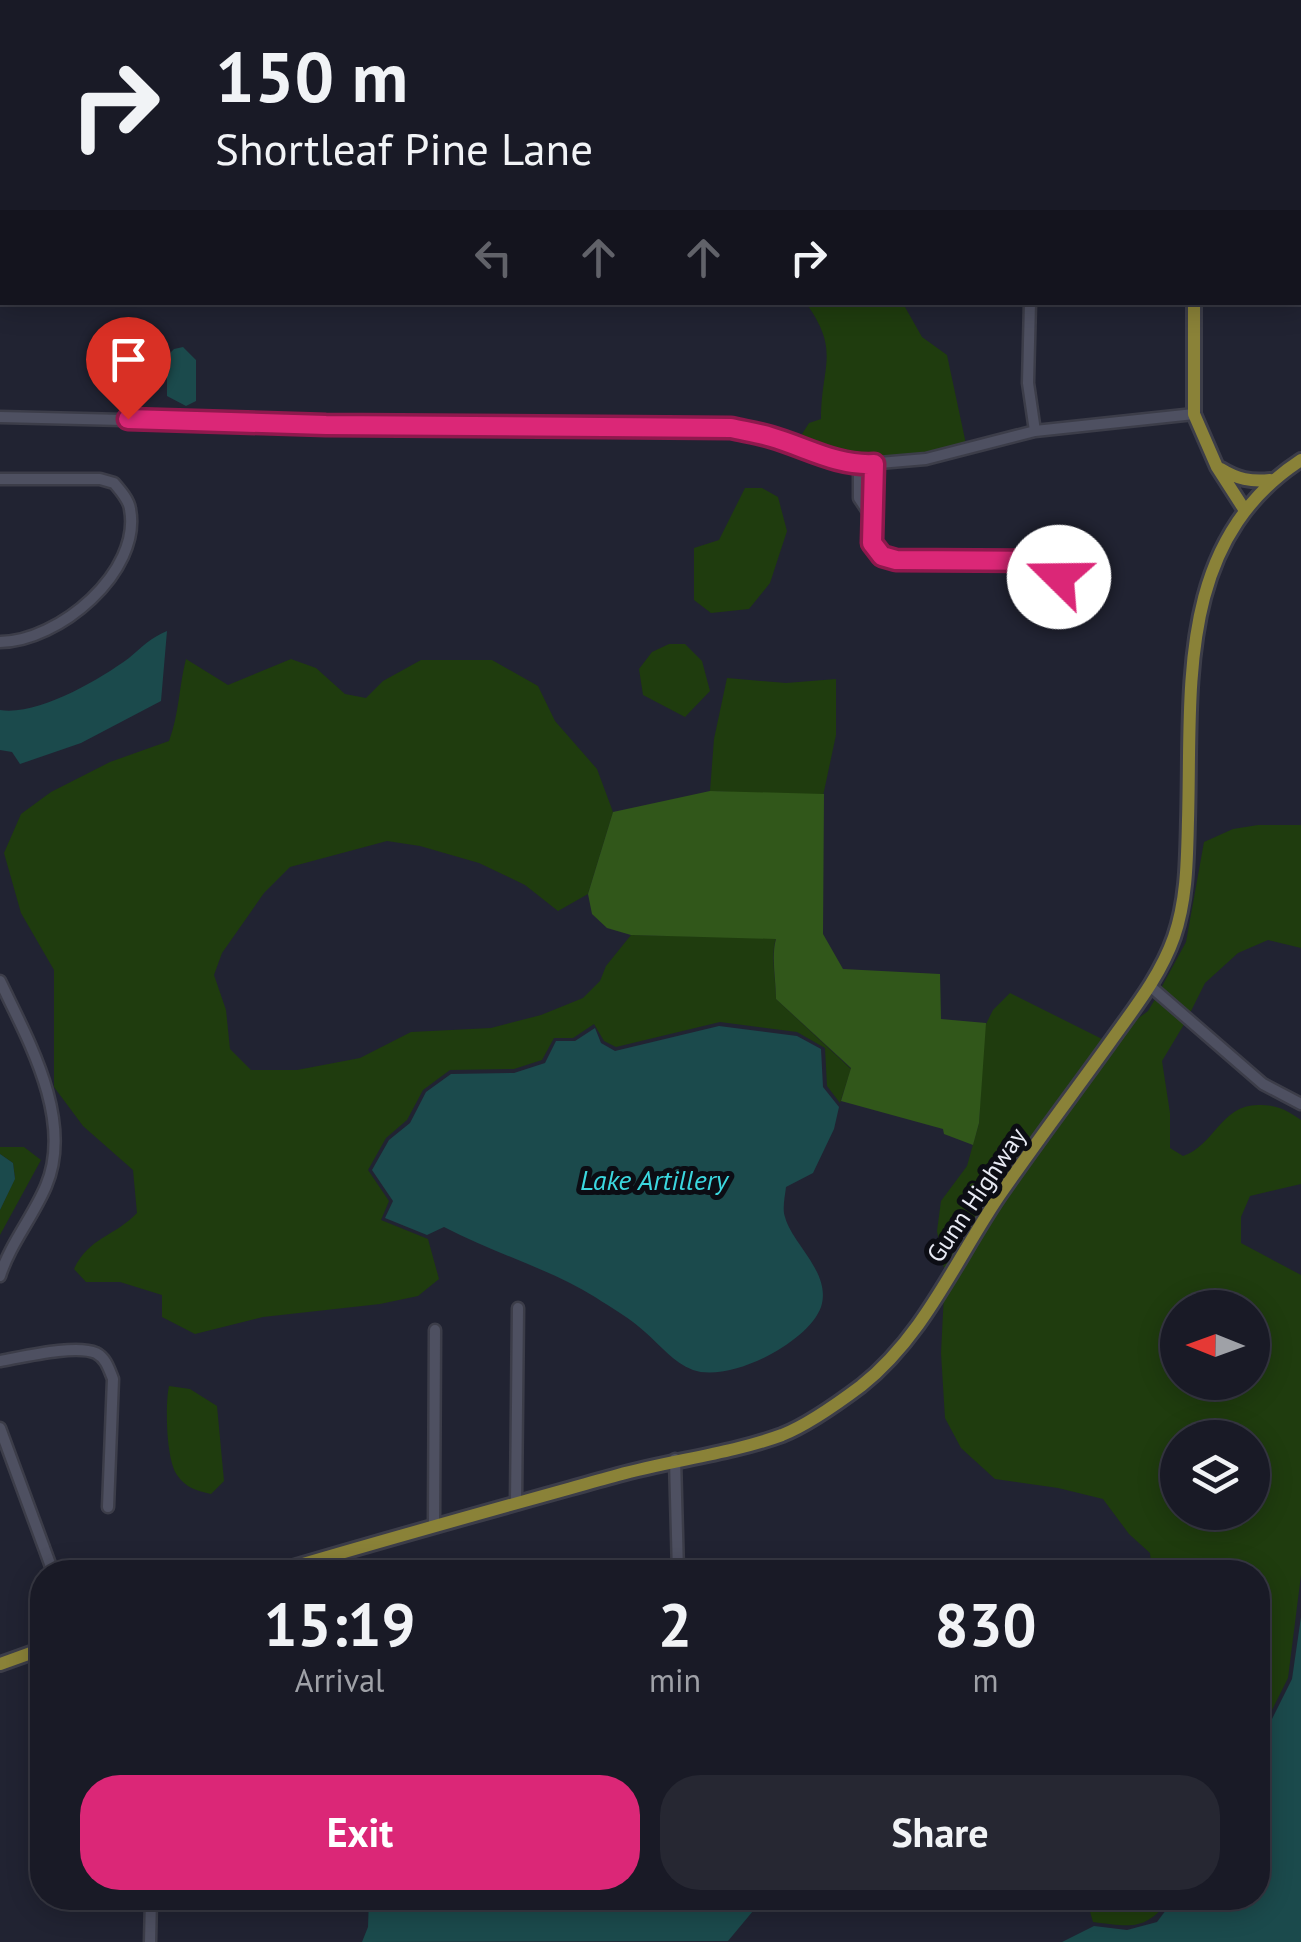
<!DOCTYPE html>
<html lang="en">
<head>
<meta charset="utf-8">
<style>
  :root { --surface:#191a26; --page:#262732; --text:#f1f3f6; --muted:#9fa1a7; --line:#373843; --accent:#db2777 }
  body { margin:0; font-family:"PT Sans",sans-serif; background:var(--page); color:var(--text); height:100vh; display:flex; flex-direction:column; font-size:38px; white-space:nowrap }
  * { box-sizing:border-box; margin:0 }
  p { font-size:32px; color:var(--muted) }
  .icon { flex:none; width:55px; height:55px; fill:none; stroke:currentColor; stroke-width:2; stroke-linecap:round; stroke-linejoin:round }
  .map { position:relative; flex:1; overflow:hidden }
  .drawer { position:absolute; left:30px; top:1560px; width:1240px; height:350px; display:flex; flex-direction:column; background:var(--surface); border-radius:40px; box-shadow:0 5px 25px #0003,0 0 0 2px var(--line) }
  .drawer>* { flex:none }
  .guide { position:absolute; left:0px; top:0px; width:1302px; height:305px; box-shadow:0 5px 25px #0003,0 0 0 2px var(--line); background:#191a26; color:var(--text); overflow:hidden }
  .needle { width:65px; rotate:271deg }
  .controls { position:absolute; left:1160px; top:1290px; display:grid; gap:20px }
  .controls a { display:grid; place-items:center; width:110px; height:110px; border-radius:50%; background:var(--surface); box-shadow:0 5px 25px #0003,0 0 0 2px var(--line); font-size:50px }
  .pin { position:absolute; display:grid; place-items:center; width:85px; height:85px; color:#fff; margin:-102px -42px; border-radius:50% 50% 50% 0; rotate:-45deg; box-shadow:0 0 10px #0007 }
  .pin .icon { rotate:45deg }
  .me { position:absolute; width:110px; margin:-55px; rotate:292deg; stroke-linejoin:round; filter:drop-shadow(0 0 8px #0008) }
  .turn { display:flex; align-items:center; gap:35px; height:210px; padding:0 50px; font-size:45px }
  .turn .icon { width:130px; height:130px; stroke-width:2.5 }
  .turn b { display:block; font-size:70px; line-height:85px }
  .lanes { display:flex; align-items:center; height:95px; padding:0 50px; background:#0003; justify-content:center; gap:50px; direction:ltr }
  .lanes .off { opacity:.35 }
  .eta { display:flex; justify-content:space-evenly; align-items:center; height:170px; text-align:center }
  .eta b { font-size:60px; font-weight:700; line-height:70px }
  .cta { display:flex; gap:20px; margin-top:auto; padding:20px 50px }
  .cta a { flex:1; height:115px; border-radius:40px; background:var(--accent); color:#fff; font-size:40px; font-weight:700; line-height:115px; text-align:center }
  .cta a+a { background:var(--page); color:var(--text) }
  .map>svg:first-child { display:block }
  .green { fill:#1f3c0e; fill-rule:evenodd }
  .forest { fill:#31571a }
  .water { fill:#1b4a4c }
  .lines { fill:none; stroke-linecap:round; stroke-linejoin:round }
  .minor-casing { stroke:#3c3d49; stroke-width:15 }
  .major-casing { stroke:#3c3d49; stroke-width:18 }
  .minor { stroke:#4e5061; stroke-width:10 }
  .major { stroke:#8a8238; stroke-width:12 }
  .route-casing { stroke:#8e194d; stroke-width:25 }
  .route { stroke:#db2777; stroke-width:18 }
  .labels { text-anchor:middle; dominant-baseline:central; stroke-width:10; stroke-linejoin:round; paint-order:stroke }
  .street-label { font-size:25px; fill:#e8eaf4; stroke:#0c0d14 }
  .water-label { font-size:28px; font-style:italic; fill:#3bd7df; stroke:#0c0d14 }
</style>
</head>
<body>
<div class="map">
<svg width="1301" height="1942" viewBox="0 0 1301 1942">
  <rect width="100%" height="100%" fill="#212332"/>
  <path class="green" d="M467,0H640L642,2H469Z
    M806,303H906L905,307L922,337L947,355L966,444C907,459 855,465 797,442L809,423L821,419C821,365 841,352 806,303Z
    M745,488H762L778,497L787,531L770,583L749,609L711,613L694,600V548L719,540Z
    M669,644H685L702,661L710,691L685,717L643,695L639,669L652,652Z
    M186,659L228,685L291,659L316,668L345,694L366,698L383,681L421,660H492L538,686L555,721L597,769L613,812L588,894L558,911L525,885L479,863L420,846L387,841L290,867L264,893L222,953L214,975L226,1010L230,1049L251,1070H297L360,1058L411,1032L491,1028L541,1015L583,998L600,981L606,966L631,935L776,938C770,957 776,979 776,999L851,1069L840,1103L827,1086L825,1048L797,1032L720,1022L616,1047L604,1041L594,1024L573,1038H554L542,1060L514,1069L450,1070L423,1090L407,1120L386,1138L368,1170L389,1201L381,1220L428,1239L439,1279L418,1296L380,1304L263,1317L195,1334L162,1317V1295L120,1282H86L74,1269C89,1237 114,1237 137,1213L133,1170L83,1126L54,1087V970L21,913L4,853L21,814L51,792L110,762L169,741C179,715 179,686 186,659Z
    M727,678L786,683L836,679V735L823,796L710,791L714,739Z
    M1258,825H1301V948L1268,940L1238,953L1205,983L1190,1013L1161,988L1186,942L1204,842L1233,829Z
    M1010,993L1106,1041L945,1274L937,1231L941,1201L967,1166L979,1123L984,1028L993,1010Z
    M1157,996L1186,1021L1162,1061L1170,1113V1148L1183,1156C1214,1146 1221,1105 1258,1105C1277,1105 1285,1109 1301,1120V1184L1250,1196L1241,1217V1243L1301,1275V1575L1288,1678L1258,1738V1572H1152L1150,1553L1129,1534L1103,1499L1058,1488L995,1479L961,1448L945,1418L941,1353L944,1293L1002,1200L1136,1020L1148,1011ZM1178,1308H1252V1382H1178ZM1178,1438H1252V1512H1178Z
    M0,1147H24L41,1160L0,1235V1210L15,1178L13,1163L0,1154Z
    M169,1386L190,1389L217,1406L224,1481L211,1494C197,1491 186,1488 177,1475C166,1460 165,1404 169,1386Z
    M1086,1898H1171C1145,1931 1133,1927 1093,1922Z"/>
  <path class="forest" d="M710,791L824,794L823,934L843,969L940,974L941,1019L986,1023L979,1123L973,1145L944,1134L943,1129L841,1101L851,1068L776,999C776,979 771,957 776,939L631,935L607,928L592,914L588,894L613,812Z"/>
  <path class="water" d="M0,0H426L2,2L0,96Z
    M183,347L196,360V401L186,406L167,396V356L174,349Z
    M167,631L161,701L81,743L20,764L12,752L0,750V710C38,716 99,680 129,658C142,647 150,638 167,631Z
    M719,1026L797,1036L821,1049L823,1087L839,1107L834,1129L813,1173L786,1187C785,1196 782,1209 785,1217C792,1244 832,1273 821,1307C808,1343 729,1383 693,1370C673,1362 661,1346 645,1332C631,1319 612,1308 595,1297C548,1268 493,1253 444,1227L427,1235L385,1218L393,1201L372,1170L389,1140L410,1123L426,1092L451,1074L514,1073L545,1063L556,1041H575L595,1028L601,1043L615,1051Z
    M0,1154L13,1163L15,1179L0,1210Z
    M1301,1617V1942H1062L1094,1926L1127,1930L1157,1922L1175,1898H1258V1747L1292,1679Z
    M369,1898H753V1911L728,1941L362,1942L368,1927Z"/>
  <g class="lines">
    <g class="minor-casing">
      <path id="minor" d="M1164,2L1167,0
        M1030,302L1028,383L1035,431
        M0,417L326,425L731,428L773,437L824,457L856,465L926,459L1035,431L1194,414
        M873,464L872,543L881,556L896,560L1050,561
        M859,465V498L871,516
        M0,479H100L114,483C120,490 129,500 130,509C142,572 58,642 0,642
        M1050 561a19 19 0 1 1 38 0a19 19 0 1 1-38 0Z
        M0,981C28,1040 74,1120 46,1186C33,1217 10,1244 0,1276
        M1150,986L1263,1084L1301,1104
        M0,1361C23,1357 76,1344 96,1353C106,1358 109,1369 113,1379L108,1507
        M0,1428L53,1572
        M675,1459L678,1572
        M516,1503L518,1308
        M434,1524L435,1330
        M150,1942L151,1898"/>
    </g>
    <g class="major-casing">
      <path id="major" d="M1151,0L1152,2
        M1194,302V414L1217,467L1244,509
        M1221,469C1237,479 1251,482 1270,480
        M276,1572C390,1538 503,1507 618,1475C672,1460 730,1454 782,1435C805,1426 841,1401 861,1386C924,1336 955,1261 999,1196C1034,1145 1072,1095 1108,1045C1132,1011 1160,977 1174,937C1187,899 1187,860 1188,820C1192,688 1175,542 1301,460
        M0,1664L42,1649"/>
    </g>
    <use href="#minor" class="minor"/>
    <use href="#major" class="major"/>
  </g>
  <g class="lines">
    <g class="route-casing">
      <path id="route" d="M128,419L326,425L731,428C744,431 758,433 771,437C806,447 836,466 874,464L872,543L882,556L896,560L1050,561L1059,577"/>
    </g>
    <use href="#route" class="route"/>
  </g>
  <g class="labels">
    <g class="street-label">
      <text transform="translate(976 1195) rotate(-56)">Gunn Highway</text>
    </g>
    <g class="water-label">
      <text x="654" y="1179">Lake Artillery</text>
    </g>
  </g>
</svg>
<div class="controls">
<a><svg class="needle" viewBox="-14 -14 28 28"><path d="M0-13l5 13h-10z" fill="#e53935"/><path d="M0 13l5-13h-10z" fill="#9fa1a7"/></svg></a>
<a><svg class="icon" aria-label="layers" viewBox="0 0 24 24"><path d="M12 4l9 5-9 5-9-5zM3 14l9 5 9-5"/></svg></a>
</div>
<div class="pin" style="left:128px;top:419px;background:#d93025"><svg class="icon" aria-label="arrive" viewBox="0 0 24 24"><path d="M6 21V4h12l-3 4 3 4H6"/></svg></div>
<svg class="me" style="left:1059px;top:577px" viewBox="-20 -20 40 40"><circle r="19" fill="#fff"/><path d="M0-13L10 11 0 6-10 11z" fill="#db2777"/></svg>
<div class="guide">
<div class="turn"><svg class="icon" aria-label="right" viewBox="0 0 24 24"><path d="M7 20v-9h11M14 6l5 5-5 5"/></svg><div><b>150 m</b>Shortleaf Pine Lane</div></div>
<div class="lanes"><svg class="icon off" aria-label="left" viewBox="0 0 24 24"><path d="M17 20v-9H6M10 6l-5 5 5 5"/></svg><svg class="icon off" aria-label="ahead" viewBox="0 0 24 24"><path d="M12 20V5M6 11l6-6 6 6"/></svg><svg class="icon off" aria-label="ahead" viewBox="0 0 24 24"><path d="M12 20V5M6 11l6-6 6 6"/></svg><svg class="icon" aria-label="right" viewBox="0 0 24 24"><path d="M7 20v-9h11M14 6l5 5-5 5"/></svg></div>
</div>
<section class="drawer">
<div class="eta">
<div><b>15:19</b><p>Arrival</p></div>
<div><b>2</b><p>min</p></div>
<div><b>830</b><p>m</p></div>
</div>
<div class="cta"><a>Exit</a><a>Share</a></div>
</section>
</div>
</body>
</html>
